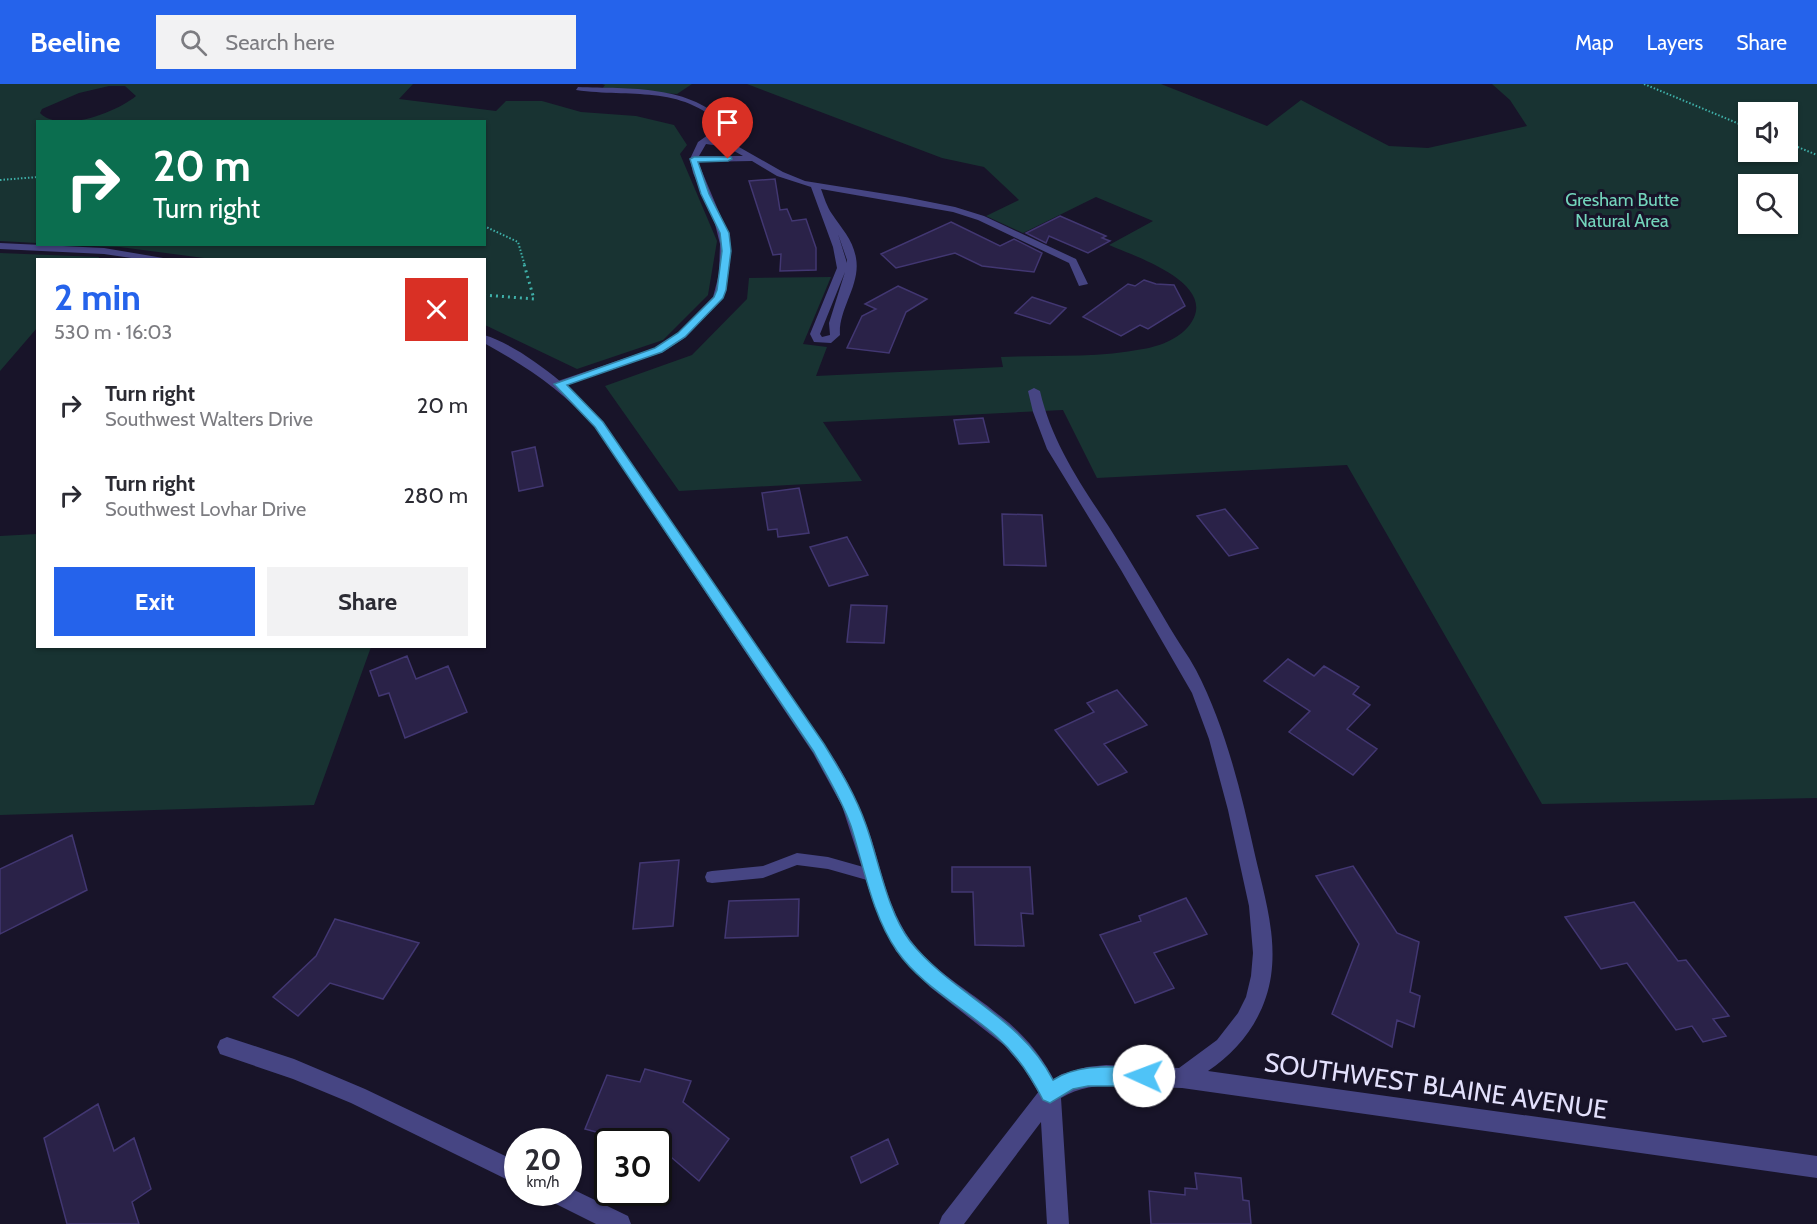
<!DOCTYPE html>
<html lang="en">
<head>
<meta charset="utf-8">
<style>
  :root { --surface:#fff; --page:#f2f2f3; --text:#2b2b33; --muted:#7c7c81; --accent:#2563eb }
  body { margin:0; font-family:Cabin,sans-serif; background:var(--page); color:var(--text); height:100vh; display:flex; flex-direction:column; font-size:22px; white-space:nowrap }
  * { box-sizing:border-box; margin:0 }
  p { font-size:20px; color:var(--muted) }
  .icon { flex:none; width:33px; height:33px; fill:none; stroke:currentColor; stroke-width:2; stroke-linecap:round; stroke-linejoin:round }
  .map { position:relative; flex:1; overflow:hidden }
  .sheet { position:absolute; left:36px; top:174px; width:450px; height:390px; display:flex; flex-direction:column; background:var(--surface); border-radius:0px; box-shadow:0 2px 4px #0004 }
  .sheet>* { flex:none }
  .guide { position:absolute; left:36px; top:36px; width:450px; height:126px; border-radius:0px; box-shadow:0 2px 4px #0004; background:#0b6e4f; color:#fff; overflow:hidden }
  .controls { position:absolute; left:1738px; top:18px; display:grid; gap:12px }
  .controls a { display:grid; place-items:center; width:60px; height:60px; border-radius:0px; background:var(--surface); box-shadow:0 2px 4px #0004; font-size:30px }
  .speed { position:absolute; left:504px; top:1044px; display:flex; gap:12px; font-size:30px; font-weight:700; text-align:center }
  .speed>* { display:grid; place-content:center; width:78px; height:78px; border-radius:50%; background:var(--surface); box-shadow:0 2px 4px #0004; line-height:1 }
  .speed small { font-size:15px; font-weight:400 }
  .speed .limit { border:3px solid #111; border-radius:9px; background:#fff; color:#111 }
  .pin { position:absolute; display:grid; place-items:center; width:51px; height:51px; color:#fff; margin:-62px -26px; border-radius:50% 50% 50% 0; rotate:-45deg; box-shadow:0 0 6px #0007 }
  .pin .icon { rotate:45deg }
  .me { position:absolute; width:66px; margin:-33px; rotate:272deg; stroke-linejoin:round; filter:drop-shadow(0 0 4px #0008) }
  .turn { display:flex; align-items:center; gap:21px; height:126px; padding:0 18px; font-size:27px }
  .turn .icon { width:78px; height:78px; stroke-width:2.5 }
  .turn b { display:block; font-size:42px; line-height:51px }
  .round { display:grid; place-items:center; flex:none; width:63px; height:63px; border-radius:0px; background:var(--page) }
  .overview { display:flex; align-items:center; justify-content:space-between; height:102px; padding:0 18px }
  h1 { font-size:36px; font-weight:700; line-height:45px; color:var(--accent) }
  .cta { display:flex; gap:12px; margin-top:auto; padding:12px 18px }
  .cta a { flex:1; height:69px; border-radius:0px; background:var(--accent); color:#fff; font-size:24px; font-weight:700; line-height:69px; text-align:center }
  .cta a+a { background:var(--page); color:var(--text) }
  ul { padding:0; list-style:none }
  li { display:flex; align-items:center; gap:18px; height:90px; padding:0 18px }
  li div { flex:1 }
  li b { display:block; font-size:22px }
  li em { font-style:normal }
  header { display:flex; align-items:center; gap:36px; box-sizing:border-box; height:84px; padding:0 30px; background:var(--accent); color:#fff }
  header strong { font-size:28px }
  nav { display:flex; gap:33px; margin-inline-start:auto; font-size:21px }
  .search { width:420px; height:54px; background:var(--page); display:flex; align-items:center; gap:15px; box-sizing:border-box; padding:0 21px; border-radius:0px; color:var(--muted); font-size:22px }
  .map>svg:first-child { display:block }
  .green { fill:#183332; fill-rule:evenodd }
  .building { fill:#2a2248; stroke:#423772; stroke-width:1.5 }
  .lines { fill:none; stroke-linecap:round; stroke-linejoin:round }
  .path-far1 { stroke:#3fb0a9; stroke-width:2; stroke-dasharray:1.5 2; stroke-linecap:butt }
  .path { stroke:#3fb0a9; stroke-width:3; stroke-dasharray:2 4; stroke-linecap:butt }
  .service { fill:#464583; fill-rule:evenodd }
  .minor { fill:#464583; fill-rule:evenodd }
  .tertiary { fill:#464583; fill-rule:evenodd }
  .route { fill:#4fc3f7; stroke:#337fa1; stroke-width:1.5 }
  .labels { text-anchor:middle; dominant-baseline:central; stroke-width:6; stroke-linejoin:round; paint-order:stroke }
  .far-park-label { font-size:18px; fill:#73d5bc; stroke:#181429 }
  .near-street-label { font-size:26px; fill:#e3e0fc; stroke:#181429 }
</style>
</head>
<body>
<header>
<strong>Beeline</strong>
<div class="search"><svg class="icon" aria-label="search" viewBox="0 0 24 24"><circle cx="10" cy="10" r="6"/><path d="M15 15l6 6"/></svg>Search here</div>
<nav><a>Map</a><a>Layers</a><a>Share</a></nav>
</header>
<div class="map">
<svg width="1817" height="1140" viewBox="0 0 1817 1140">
  <rect width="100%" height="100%" fill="#181429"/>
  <path class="green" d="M0,0H413L399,15L496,27L506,17H542L581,28L636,32L674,41L687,61L680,70L717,157L708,211L663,256L577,285L485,241L484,176H219L120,163L66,161L484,160V38H38L37,159L0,157ZM109,2H125L136,12C117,28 61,50 40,29L42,25L79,9Z
    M602,0H692L677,10L602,5L605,1Z
    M747,0H1161L1267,42L1301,16L1389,62L1428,64L1527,42L1510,16L1492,0H1817V714L1542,720L1347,381L1097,394L1063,326L823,338L862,397L679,407L605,302L692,271L747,215L749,194L831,193L803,260L827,263L816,292L1003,283L1001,273C1047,271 1099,274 1143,265C1161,262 1181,254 1191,239C1218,199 1134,172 1109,161L1153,137L1096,113L1023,149L986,132L1019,116L984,83L942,74ZM1749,28H1788V68H1749ZM1749,100H1788V140H1749Z
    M0,169L99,173L98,176H38L37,244L0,287Z
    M37,450L38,562L371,563L314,721L0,731V452Z"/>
  <path class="building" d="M775,95L780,126L787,125L792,137L806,135L816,164V186L780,187L781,170L773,171L749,97Z
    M1060,132L1106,152L1102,154L1110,157L1088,169L1049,152L1046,159L1026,149Z
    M951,138L1000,162L1014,155L1042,169L1034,188L982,182L955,169L896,184L881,170Z
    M1144,196L1156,200L1174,201L1185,222L1148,245L1140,241L1121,252L1083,233L1128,200L1135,202Z
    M898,202L927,215L906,228L889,269L847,264L862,232L876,225L865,220Z
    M1032,213L1066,224L1050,240L1015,229Z
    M983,334L989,358L959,360L954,336Z
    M535,363L543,402L519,407L512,368Z
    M799,404L809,449L778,453L777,445L768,446L762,409Z
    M1225,425L1258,464L1229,472L1197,432Z
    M1002,430L1042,431L1046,482L1004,481Z
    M847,453L868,491L829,502L810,463Z
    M851,521L887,522L884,559L847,558Z
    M407,572L416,595L448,582L467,628L405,654L389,609L379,612L370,587Z
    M1288,575L1314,592L1324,582L1359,603L1353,610L1370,621L1347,645L1377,665L1353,691L1289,648L1310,627L1264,597Z
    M1117,606L1147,641L1104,660L1127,688L1098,701L1055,646L1094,628L1087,619Z
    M72,751L87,806L0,850V785Z
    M679,776L673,842L633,845L640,779Z
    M1353,782L1397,849L1419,858L1410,908L1420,912L1414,943L1397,936L1392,963L1332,930L1359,860L1316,792Z
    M952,783H1030L1033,830L1021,829L1024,862L975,861L973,808H952Z
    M1186,814L1207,850L1154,869L1174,904L1135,919L1100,851L1141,837L1139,832Z
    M799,815L798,852L725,854L729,817Z
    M1634,818L1678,877L1686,876L1729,932L1713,935L1726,952L1703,958L1692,942L1676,946L1627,879L1601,885L1565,833Z
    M335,835L419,859L383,915L330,899L298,932L273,913L316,872Z
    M645,985L691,997L683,1018L729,1055L699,1097L658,1062V1058H633L585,1045L607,991L640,998Z
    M98,1020L114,1067L134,1054L151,1105L132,1118L139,1140H67L44,1054Z
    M888,1055L898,1080L861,1099L851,1073Z
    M1195,1089L1241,1094L1243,1116L1249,1117L1251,1140H1151L1149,1107L1185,1111V1104L1197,1105Z"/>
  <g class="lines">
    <path class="path-far1" d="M1644,0L1749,44
      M1788,59L1817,71
      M0,96L38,93
      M484,142L518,158L525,182"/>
    <path class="path" d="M484,211L534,215L524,180"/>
    <path class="service" d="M578,3C629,5 691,0 728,41L723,42C680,0 631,14 576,6Z
      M797,769L828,773L874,786L879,787L881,792L879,797L874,798L828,785L797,781L763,794L712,799L707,798L705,793L707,788L712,787L763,782Z"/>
    <path class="minor" d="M725,39L729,41L728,43L711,55L732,59L783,88L805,97L905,113L955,123L984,132L1076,175L1088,200L1079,202L1069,179L978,136L953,128L821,105C824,113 827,123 832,130C842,145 853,156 856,174C861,201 838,225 840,251L831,259L814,258L810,250L837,184L833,163L811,103L777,92L752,77L698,78L724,140L729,160L728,193L723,214L686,253L663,268L563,302H555V298L655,264L678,249L713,213L719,190L720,160L715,140L693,89L690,75L698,58ZM706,60L727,63L743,72H699ZM838,150L847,176V179ZM845,188L829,239L830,251L822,253L820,250Z
      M1034,304L1040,307C1052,359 1080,399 1109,443C1130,476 1150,510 1170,544C1178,558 1188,571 1196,586C1226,644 1241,708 1255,771C1264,810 1277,851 1271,892C1265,932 1241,965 1208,987L1817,1072V1094L1182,1004C1143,1003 1095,993 1061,1014L1069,1140H1047L1041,1038L964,1140H939L942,1132L1043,1002L1062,990L1087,983L1106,981L1179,984L1217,956L1238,929L1246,913L1251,892L1253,869L1249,822L1228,726L1209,655L1192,609L1121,486L1047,365L1033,328L1028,307Z
      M227,953L294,975L365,1005L518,1078V1101L351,1019L293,995L220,970L217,963L220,956Z
      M568,1103L628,1132L631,1140H596L548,1116L545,1108H568Z"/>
    <path class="tertiary" d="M0,159L104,164L175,176H145L104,170L0,165Z
      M484,251C524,263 576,308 603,338L836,678C851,703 863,729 872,757C882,790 889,825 909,854C932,887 969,906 999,931C1026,951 1047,978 1060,1009L1057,1016L1050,1019L1043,1016L1023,983L1004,961L930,903L896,867L873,818L842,722L813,669L595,343C563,307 526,282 484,259Z"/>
  </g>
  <path class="route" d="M731,73L732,75L728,77L698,78L709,110L729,149L731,167L726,206L723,214L685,253L662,268L567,301L603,338L824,660C840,686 856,712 866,741C879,777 887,827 910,857C952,910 1021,933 1053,996C1080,979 1113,983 1144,983L1151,986L1154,992L1151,999L1144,1002H1088L1073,1005L1050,1019L1043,1016C1031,992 1017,971 997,953C966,925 921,902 897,867C872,831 864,783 851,742C842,716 827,692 814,668L595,343L554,300L655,264L678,249L714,213L717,206L722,167L720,149L701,110L690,75L694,73Z"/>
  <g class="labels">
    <g class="far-park-label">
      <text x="1622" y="116">Gresham Butte<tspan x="1622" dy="21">Natural Area</tspan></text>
    </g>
    <g class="near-street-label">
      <text transform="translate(1436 1002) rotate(8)">SOUTHWEST BLAINE AVENUE</text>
    </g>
  </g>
</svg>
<div class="controls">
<a><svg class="icon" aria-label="sound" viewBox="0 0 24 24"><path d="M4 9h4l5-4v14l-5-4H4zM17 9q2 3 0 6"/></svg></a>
<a><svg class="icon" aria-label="search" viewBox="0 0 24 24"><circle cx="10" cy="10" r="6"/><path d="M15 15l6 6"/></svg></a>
</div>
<div class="speed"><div>20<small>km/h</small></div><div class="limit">30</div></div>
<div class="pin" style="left:728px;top:75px;background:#d93025"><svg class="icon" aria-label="arrive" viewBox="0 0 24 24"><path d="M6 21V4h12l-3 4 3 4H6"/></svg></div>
<svg class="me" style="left:1144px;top:992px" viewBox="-20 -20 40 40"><circle r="19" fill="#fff"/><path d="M0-13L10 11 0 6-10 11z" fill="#4fc3f7"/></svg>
<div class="guide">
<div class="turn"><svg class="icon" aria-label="right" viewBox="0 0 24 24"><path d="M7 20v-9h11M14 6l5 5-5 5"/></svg><div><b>20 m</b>Turn right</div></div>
</div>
<section class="sheet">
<div class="overview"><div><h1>2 min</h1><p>530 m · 16:03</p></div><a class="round" style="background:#d93025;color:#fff"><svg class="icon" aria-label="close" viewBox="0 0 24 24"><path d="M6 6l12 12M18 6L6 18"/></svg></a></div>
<ul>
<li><svg class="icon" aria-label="right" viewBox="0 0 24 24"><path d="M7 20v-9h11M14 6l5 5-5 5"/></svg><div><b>Turn right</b><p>Southwest Walters Drive</p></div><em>20 m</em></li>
<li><svg class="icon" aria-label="right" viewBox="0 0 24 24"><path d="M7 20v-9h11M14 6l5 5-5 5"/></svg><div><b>Turn right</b><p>Southwest Lovhar Drive</p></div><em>280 m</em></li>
</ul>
<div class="cta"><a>Exit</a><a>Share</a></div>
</section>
</div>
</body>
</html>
